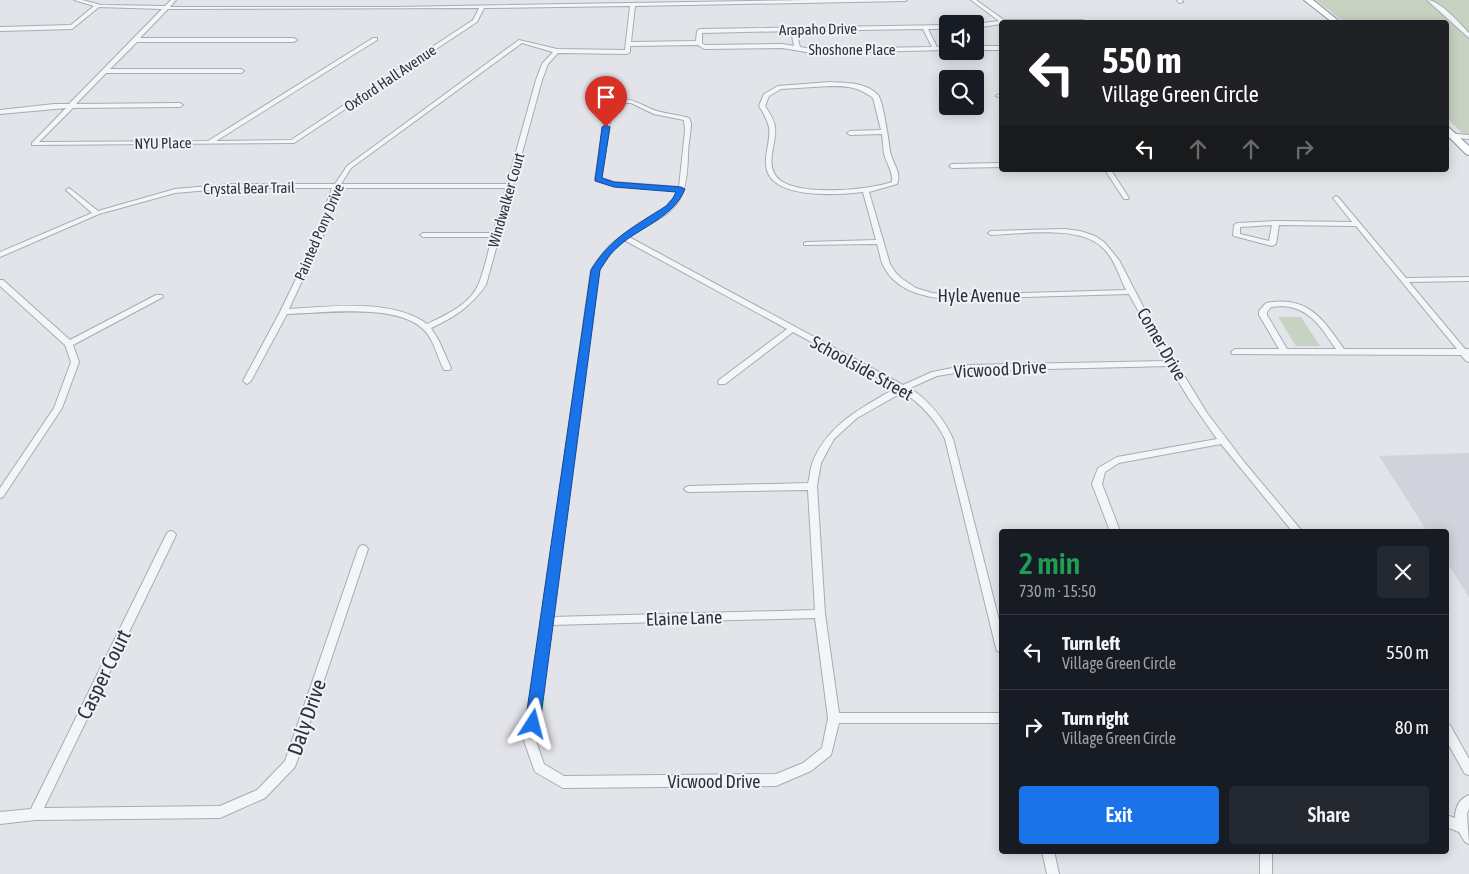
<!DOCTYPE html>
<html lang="en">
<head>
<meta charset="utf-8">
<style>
  :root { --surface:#171b24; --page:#242831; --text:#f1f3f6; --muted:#9ea1a6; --line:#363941; --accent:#1a73e8 }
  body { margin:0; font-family:"Asap Condensed",sans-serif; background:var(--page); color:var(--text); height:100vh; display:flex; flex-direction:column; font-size:19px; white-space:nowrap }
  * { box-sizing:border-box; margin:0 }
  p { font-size:16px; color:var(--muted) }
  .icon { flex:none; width:28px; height:28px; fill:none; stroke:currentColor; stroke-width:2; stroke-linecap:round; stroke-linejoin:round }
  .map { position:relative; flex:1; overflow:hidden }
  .panel { position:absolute; left:999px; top:529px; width:450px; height:325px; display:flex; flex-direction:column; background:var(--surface); border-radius:5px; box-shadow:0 2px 12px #0003 }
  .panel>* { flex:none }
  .top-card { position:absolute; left:999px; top:20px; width:450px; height:152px; border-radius:5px; box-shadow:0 2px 12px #0003; background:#202124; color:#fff; overflow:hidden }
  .buttons { position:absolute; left:939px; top:15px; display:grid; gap:10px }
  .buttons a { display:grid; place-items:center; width:45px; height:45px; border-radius:5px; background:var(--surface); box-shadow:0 2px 12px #0003; font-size:25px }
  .pin { position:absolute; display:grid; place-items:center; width:42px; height:42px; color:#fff; margin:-51px -21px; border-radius:50% 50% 50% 0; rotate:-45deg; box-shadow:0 0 5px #0007 }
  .pin .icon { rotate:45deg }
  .me { position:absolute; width:55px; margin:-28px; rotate:9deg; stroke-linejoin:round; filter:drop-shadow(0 0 4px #0008) }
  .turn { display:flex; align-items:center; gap:18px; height:105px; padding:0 20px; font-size:22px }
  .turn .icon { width:65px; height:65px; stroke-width:2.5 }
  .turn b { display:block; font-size:35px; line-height:42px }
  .lanes { display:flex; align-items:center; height:48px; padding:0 20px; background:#0003; justify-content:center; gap:25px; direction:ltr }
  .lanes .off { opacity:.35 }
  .round { display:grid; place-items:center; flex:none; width:52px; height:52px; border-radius:5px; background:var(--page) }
  .overview { display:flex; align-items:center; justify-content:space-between; height:85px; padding:0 20px }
  h1 { font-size:30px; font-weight:600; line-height:38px; color:#1e9e55 }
  .action { display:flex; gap:10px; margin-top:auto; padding:10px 20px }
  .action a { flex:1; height:58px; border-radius:5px; background:var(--accent); color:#fff; font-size:20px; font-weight:600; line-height:58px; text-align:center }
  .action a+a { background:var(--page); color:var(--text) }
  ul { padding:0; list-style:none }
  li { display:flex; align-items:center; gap:15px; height:75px; padding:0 20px; border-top:1px solid var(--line) }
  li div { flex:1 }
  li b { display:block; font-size:19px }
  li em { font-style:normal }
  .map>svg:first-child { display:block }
  .built { fill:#d0d3db }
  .green { fill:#c7d2c3 }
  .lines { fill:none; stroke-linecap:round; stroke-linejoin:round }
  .minor-casing { stroke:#a7abb3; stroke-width:2 }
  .highway-casing { stroke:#8a929e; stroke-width:2 }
  .minor { fill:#f4f5f8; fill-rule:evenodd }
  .highway { fill:#fff; fill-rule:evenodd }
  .route { fill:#1a73e8; stroke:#114b97 }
  .labels { text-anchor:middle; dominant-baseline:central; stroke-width:4; stroke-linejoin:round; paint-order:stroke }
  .far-street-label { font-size:15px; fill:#2b323f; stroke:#f1f3f6 }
  .street-label { font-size:18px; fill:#2b323f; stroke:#f1f3f6 }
  .near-street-label { font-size:21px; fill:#2b323f; stroke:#f1f3f6 }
</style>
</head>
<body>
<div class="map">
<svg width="1469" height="874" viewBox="0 0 1469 874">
  <rect width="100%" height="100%" fill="#e2e4e9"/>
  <path class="built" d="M1469,453V597L1446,561V531H1427L1379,456Z"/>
  <path class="green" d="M1316,0H1469V140L1446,117V22H1344Z
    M1278,317H1301L1320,346H1296Z"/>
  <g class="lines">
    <g class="minor-casing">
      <path id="minor" d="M74,0H82L101,5L165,6L171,0H176L170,7H397L811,0H907L905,1L635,6L631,42L696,41L697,31L700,29L948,25V29H928L937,47L948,46V50L812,53L782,48L704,49L698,45L630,46V52L627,54L558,53L548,64L542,80L486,285C470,307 455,317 431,328L439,341L451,368L450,370H444C437,357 434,339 423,329C396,303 322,313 287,314L251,381L247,384L243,381L280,312L322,225L326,205L332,188H232L175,193L99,214L0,257V252L92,213L67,191L66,190L69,188L98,211L175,189L232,184H335L347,166L519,40L557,49L625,50L630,6L484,8L477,22L294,143L32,145V143L66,108L0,114V110L54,104H69L162,9L99,7L72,29L0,31V27L71,25L94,6ZM479,8L473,20L291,140L216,141L377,40V38H373L208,141L39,142L73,108L180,107L183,105L180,103L76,104L106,73H241L244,71L241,69H110L137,42H294L297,40L294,38H140L168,9ZM923,29L932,47L812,49L800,47L796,31ZM791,31L794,46L782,44L705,45L702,43V33ZM522,43L553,52L542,64L536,80L507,184H341L351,168ZM339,188H506L493,233H423L420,235L423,237H492C488,252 485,268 479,283C471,304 446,315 427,324C391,298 331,307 289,309L328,225L332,205Z
        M971,0H976L1004,20H1083L1086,22H1001V24L975,28V24L999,21Z
        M1177,0H1182L1183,2L1179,3Z
        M1427,0C1440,0 1460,24 1469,33V38Z
        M975,46H1001V50H975Z
        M830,82C846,83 866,82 878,95C883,101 889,142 890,151C892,163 902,172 897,184L869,192L890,264L895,272L901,278L916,288L932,293L952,295L1126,290C1119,276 1115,260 1104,249C1081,224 1022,234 991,235L988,233L991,231L1065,229L1080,231L1095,236L1104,242L1119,260L1149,318L1207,413L1245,463L1302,531H1292L1221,444L1119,463L1105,472L1102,484L1120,531H1110L1092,484L1098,468L1117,457L1217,439L1189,399L1169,366L968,371L937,376L910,388C930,402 943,417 953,439L1001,628V652L997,651L996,648L945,439C935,419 922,405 903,392L857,418L834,439L821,463L817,486L825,614L839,713H1001V723H839L831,755L811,771L776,786L563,788L535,772L524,741L591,270C599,257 607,246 620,237C639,223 668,215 678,191L613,186L596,180L595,179L606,110C625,89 637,105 657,111C667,114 679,115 689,118L691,123C691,133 688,144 688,154C687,211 672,210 629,237L903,385L932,372L968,365L1166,361L1129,294L952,299C925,298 894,291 882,263C880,257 879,250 877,244L804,245V243L806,242L876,240L863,192C838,195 768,200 766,165C765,152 771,139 769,127C767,119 763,112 759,106L764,94L778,86ZM830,86C848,86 858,87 873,98L881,130L850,131L847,133L850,135L882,134C883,141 883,148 884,154C887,164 893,172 892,182C870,190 786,199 774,173C767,159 777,142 775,127C774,119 769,112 765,106L769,96L781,89ZM622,103H631L654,114L684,120L685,131L679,187L614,182L601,178L612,110ZM624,240L787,329L719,380L718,382L719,384H725L793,332L896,388C863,407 826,425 812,464C810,470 810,477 808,483L689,486L686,487L684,489L686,491L689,492L808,490L815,610L552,617L599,270L610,254ZM815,618L828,718L822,748L803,763L776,774L564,776L544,764L536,741L551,625Z
        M1001,94V98L996,96L997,95Z
        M1446,133L1469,135V139L1446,137Z
        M1001,163V167L952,168L949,166L952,164Z
        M1105,170H1111L1129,198L1128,199H1124Z
        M1336,196L1338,197L1406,278L1469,277V281L1409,282L1465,349H1469V362L1466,361L1461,355L1232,354L1231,352L1235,349H1279L1259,315V311L1266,303C1308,295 1323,319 1344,349H1457L1356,226L1279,225L1276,244L1272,246L1234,236L1233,235L1234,225L1237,223L1276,221L1352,222L1333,198ZM1272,225L1269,241L1240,234V227ZM1283,306C1312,309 1321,328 1336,349H1287L1267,315V312L1271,307Z
        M0,280H3L70,340L156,295H162L163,297L73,345L79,362L62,408L3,497L0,498V488L54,408L71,362L65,345L0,286Z
        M171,531L174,532L176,535L44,808L220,806L257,790L285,761L358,549L360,546L363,545L366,546L368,549L296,764L294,768L265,798L220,818L35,820L0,824V812L31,809L166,535L168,532Z
        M1446,724L1450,725L1469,759V775L1465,774L1446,740Z
        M1469,795V809L1467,814L1469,844L1465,842L1459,832L1446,827V815L1455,818C1455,808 1459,799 1469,795Z
        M1042,851H1054L1059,874H1047Z
        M1260,851H1272V874H1260Z"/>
    </g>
    <g class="highway-casing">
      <path id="highway" d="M1304,0H1313L1340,22H1332Z
        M1446,125L1469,146V155L1466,154L1446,134Z"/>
    </g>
    <use href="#minor" class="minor"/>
    <use href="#highway" class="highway"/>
  </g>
  <path class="route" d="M606,125L610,127L602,178L614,182L681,187L685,189C674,217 640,227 619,246C610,253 606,261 600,270L540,724L538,729L533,731L528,729L525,724L591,270C610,238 635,226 666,206L673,198L676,192L614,187L595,181L602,127Z"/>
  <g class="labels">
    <g class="far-street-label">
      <text transform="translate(818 29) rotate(-1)">Arapaho Drive</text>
      <text x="852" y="49">Shoshone Place</text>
      <text transform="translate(390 78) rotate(-34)">Oxford Hall Avenue</text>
      <text transform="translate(163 143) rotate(-1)">NYU Place</text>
      <text transform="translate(249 188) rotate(-1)">Crystal Bear Trail</text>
      <text transform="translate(506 200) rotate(-74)">Windwalker Court</text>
      <text transform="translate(319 232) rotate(-67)">Painted Pony Drive</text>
    </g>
    <g class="street-label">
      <text x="979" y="295">Hyle Avenue</text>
      <text transform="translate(1162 344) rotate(60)">Comer Drive</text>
      <text transform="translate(862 368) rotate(29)">Schoolside Street</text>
      <text transform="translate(1000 369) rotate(-3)">Vicwood Drive</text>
      <text transform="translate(684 618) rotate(-2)">Elaine Lane</text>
      <text x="714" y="781">Vicwood Drive</text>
    </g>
    <g class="near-street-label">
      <text transform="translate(103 674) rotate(-64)">Casper Court</text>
      <text transform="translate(306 717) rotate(-71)">Daly Drive</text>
    </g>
  </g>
</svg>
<div class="buttons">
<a><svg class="icon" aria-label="sound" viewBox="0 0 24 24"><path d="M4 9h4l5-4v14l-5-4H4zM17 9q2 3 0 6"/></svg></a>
<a><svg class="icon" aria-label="search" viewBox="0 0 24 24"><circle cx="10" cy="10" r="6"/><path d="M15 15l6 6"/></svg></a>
</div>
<div class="pin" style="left:606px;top:127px;background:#d93025"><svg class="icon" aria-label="arrive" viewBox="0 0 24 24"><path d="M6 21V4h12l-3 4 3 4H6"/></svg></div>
<svg class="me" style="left:533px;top:724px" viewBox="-20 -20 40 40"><path d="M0-17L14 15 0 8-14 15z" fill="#1a73e8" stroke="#fff" stroke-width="4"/></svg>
<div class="top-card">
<div class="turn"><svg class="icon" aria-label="left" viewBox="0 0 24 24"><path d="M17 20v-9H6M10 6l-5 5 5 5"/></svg><div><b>550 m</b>Village Green Circle</div></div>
<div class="lanes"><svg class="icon" aria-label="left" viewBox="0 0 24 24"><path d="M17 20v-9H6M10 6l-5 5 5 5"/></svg><svg class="icon off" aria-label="ahead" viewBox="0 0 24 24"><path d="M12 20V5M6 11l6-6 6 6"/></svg><svg class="icon off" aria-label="ahead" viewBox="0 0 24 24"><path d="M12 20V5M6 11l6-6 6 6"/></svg><svg class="icon off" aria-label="right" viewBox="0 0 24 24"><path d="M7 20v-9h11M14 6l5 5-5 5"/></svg></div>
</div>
<section class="panel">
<div class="overview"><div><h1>2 min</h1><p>730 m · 15:50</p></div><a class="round"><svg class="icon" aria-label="close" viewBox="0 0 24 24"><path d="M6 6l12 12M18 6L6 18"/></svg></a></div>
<ul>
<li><svg class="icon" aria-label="left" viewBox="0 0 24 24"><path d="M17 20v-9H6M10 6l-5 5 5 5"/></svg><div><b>Turn left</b><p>Village Green Circle</p></div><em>550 m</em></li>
<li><svg class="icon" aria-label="right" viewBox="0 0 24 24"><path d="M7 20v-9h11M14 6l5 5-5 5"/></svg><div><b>Turn right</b><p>Village Green Circle</p></div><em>80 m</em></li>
</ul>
<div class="action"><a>Exit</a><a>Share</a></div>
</section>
</div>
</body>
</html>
